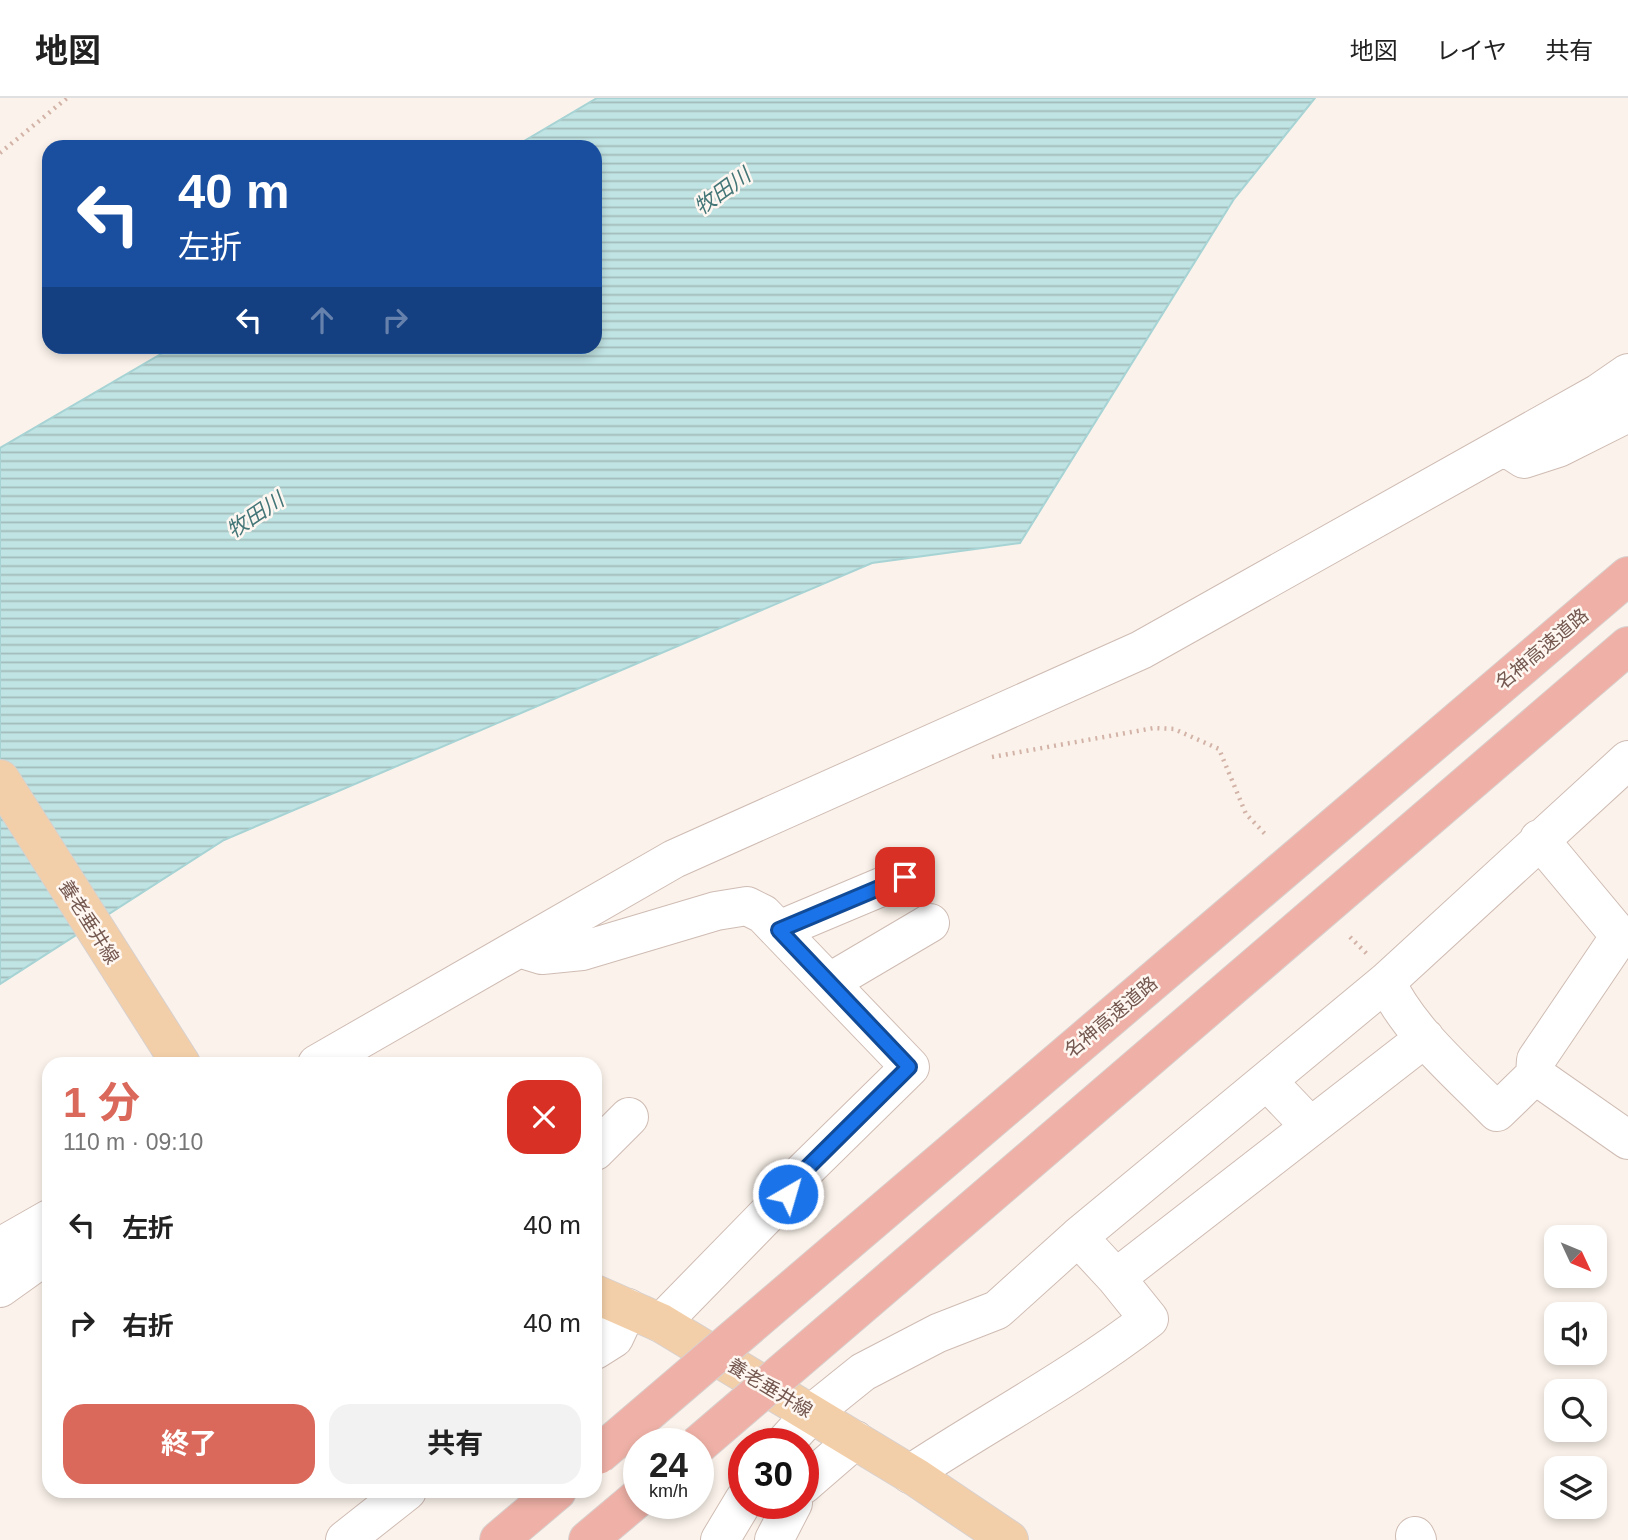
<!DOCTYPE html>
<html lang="ja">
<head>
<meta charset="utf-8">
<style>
  :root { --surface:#fff; --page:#f2f2f2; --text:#222; --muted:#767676; --line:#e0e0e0; --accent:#da685b }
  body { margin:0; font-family:Arial,"Noto Sans JP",sans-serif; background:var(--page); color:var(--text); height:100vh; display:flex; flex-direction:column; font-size:26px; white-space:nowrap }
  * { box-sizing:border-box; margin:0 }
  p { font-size:23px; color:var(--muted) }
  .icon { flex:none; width:38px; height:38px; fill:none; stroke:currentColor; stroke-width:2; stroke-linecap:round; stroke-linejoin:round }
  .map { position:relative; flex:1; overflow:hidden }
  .sheet { position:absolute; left:42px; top:959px; width:560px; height:441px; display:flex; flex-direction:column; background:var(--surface); border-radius:21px; box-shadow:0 4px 10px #0003 }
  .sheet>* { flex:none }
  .banner { position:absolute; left:42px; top:42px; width:560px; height:214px; border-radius:21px; box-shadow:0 4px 10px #0003; background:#1a4fa0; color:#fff; overflow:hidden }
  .needle { width:46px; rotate:134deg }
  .controls { position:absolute; left:1544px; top:1127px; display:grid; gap:14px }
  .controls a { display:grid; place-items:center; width:63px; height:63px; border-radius:14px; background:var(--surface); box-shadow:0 4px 10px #0003; font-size:35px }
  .speed { position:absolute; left:623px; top:1330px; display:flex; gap:14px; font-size:35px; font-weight:700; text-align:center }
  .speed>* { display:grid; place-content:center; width:91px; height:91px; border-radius:50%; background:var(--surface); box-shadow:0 4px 10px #0003; line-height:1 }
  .speed small { font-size:18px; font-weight:400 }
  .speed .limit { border:10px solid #d22; background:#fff; color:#111 }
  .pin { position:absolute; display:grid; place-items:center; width:60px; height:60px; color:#fff; margin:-30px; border-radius:14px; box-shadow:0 4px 10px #0006 }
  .me { position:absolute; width:77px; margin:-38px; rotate:38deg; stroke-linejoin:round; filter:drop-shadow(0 0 5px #0008) }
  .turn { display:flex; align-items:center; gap:24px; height:147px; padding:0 21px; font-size:32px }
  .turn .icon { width:91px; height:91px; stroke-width:2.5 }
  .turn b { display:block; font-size:49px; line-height:60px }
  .lanes { display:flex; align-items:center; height:66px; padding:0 21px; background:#0003; justify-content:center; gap:35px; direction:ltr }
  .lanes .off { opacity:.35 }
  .round { display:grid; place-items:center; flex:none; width:74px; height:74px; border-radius:21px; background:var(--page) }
  .overview { display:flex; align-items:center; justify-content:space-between; height:119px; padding:0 21px }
  h1 { font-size:42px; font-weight:700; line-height:52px; color:var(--accent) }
  .action { display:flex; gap:14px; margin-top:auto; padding:14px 21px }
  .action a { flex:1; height:80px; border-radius:21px; background:var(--accent); color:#fff; font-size:28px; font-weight:700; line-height:80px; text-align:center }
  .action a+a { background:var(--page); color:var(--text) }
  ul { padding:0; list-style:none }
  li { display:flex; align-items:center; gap:21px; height:98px; padding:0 21px }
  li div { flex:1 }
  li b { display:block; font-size:26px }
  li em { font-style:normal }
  header { display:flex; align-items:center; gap:42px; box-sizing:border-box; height:98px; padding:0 35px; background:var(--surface); border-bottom:2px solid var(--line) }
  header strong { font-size:33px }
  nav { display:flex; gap:38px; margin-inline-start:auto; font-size:24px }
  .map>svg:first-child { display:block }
  .water { fill:url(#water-rules); stroke:#a7d3d4; stroke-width:2 }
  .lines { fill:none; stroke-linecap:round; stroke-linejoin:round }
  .minor-casing { stroke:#cfbcb4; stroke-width:40 }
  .major-casing { stroke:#d8d0ce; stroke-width:40 }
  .highway-casing { stroke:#d8d0ce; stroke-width:40 }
  .path { stroke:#d3b3a7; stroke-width:4.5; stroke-dasharray:2 5; stroke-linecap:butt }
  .minor { stroke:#fff; stroke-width:38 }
  .major { stroke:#f3cfa9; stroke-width:38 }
  .highway { stroke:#efb1a7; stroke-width:38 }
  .highway-bridge-casing { stroke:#d8d0ce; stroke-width:40; stroke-linecap:butt }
  .highway-bridge { stroke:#efb1a7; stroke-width:38 }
  .route-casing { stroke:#114b97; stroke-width:18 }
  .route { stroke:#1a73e8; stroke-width:12 }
  .labels { text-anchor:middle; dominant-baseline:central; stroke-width:5; stroke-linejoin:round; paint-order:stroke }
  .street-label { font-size:19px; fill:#745850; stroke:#fef7f1 }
  .water-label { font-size:21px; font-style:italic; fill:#447678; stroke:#fef7f1 }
</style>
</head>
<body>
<header>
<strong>地図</strong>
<nav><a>地図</a><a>レイヤ</a><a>共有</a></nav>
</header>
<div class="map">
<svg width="1628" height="1442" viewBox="0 0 1628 1442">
  <defs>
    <pattern id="water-rules" width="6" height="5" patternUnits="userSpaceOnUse" patternTransform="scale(1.75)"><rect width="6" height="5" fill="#c0e3e3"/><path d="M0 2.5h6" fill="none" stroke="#a1bbba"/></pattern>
  </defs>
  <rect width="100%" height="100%" fill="#fbf3eb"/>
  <path class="water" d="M597,0H1315L1234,101L1020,445L872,465L224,742L0,886V350L173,249L595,248V49H514Z"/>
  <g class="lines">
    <g class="minor-casing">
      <path id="minor" d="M1507,350L1524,361L1558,350L1628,315
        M779,832L905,779
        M519,850L542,857L582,853L716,813L747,808L763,816L910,969L800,1077L787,1096L661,1225
        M830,884L930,825
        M1386,884C1410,934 1458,974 1497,1014L1535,977L1628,1042
        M317,966L674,761L1141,552L1599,295L1628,275
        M1535,977L1536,962L1620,838L1539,741
        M1267,983L1310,1028
        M595,1053L629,1019
        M1078,1139L1116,1180L1425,940
        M0,1149L49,1121
        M0,1190L49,1155
        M595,1252L614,1240L628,1210
        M784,1346L812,1315L863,1274L938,1235L997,1212L1078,1139L1386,884L1628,662
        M910,1376C989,1324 1074,1279 1149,1221L1116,1180
        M803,1387L855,1342
        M1415,1438L1417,1442
        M345,1442L407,1393
        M720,1442L744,1402
        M774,1442L793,1405"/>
    </g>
    <g class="major-casing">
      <path id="major" d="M0,681L181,966
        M595,1196L661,1225L917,1380L1009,1442"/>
    </g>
    <g class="highway-casing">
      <path id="highway" d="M846,1145L1628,478
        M894,1179L1628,548
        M499,1442L557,1393
        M588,1442L639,1399"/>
    </g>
    <path class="path" d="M0,55L67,0
      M992,659L1154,630L1174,631L1219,651L1246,716L1266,737
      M1350,839L1367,856"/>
    <use href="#minor" class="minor"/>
    <use href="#major" class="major"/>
    <use href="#highway" class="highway"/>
    <g class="highway-bridge-casing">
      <path id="highway-bridge" d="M698,1347L894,1179
        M598,1357L846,1145"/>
    </g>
    <use href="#highway-bridge" class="highway-bridge"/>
  </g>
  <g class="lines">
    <g class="route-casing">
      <path id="route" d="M788,1096L800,1077L909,969L779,832L905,779"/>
    </g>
    <use href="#route" class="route"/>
  </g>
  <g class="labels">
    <g class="street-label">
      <text transform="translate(1542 551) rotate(-40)">名神高速道路</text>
      <text transform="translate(89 824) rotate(58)">養老垂井線</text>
      <text transform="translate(1111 919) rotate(-40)">名神高速道路</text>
      <text transform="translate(770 1290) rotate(31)">養老垂井線</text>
    </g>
    <g class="water-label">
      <text transform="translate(722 93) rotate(-36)">牧田川</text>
      <text transform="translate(255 417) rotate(-34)">牧田川</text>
    </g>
  </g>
</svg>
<div class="controls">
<a><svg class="needle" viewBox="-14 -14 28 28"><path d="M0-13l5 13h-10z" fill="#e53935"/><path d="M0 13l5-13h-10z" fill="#767676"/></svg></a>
<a><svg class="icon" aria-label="sound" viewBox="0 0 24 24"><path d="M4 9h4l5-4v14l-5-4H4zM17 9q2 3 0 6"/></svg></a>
<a><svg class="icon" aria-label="search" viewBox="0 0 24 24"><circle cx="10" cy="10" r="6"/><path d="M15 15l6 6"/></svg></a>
<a><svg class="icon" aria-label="layers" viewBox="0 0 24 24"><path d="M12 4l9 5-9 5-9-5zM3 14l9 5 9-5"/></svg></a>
</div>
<div class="speed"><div>24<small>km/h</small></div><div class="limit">30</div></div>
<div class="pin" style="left:905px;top:779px;background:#d93025"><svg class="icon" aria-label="arrive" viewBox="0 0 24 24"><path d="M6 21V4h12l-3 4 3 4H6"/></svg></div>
<svg class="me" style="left:788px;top:1096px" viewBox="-20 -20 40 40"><circle r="17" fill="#1a73e8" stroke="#fff" stroke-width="3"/><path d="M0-11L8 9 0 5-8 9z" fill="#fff"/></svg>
<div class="banner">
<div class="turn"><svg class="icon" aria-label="left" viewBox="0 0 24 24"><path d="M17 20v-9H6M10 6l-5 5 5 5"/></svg><div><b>40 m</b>左折</div></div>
<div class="lanes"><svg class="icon" aria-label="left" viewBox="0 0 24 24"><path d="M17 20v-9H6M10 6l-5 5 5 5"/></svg><svg class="icon off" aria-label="ahead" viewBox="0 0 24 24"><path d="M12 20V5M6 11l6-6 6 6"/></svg><svg class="icon off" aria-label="right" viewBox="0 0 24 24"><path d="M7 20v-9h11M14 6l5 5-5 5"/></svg></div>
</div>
<section class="sheet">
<div class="overview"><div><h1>1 分</h1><p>110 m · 09:10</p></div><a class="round" style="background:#d93025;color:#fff"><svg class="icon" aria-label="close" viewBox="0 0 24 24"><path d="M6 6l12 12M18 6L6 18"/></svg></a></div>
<ul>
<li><svg class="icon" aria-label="left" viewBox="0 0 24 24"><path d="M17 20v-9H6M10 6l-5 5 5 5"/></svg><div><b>左折</b></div><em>40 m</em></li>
<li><svg class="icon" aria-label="right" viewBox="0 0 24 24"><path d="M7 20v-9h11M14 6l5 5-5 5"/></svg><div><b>右折</b></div><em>40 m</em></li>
</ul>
<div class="action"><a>終了</a><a>共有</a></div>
</section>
</div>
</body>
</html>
